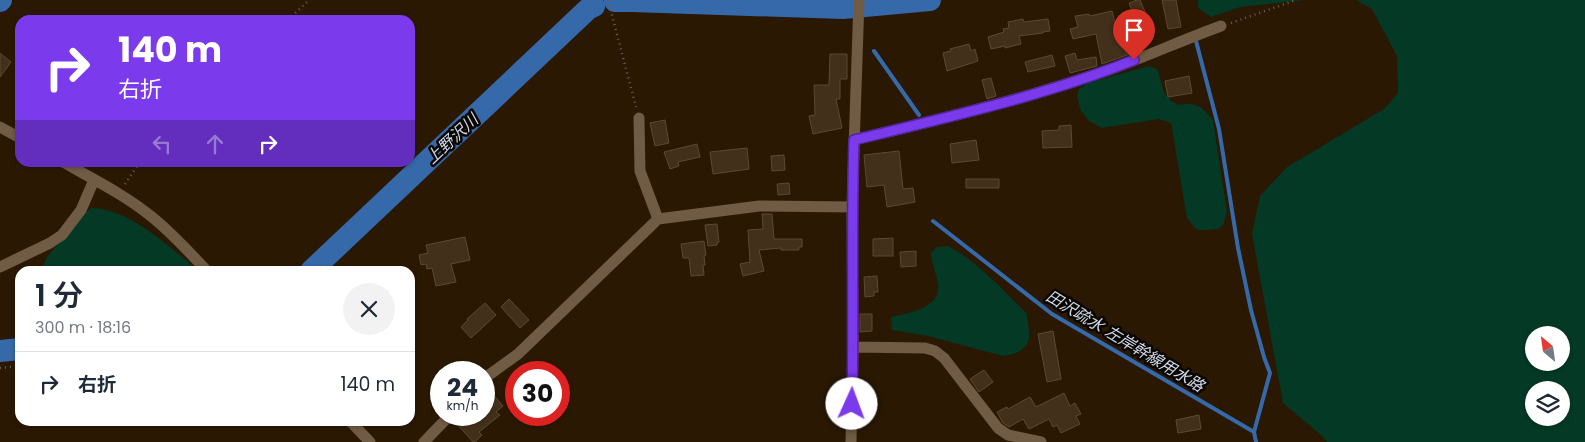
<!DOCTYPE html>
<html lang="ja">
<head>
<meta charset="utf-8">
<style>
  :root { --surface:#fff; --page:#f2f2f3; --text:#1f2937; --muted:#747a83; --line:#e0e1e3 }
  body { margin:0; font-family:Poppins,"Noto Sans JP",sans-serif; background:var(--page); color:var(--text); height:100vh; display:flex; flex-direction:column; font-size:19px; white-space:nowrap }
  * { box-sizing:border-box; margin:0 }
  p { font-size:16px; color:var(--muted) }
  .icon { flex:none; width:28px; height:28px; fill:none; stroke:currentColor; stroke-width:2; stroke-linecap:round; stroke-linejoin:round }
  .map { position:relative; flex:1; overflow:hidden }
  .sheet { position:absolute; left:15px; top:266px; width:400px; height:160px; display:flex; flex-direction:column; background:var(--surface); border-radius:15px; box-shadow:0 1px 4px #0004 }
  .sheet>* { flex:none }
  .top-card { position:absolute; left:15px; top:15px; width:400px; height:152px; border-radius:15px; box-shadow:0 1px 4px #0004; background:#7c3aed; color:#fff; overflow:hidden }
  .needle { width:32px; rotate:331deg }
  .controls { position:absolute; left:1525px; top:326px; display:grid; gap:10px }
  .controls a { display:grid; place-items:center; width:45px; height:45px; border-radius:50%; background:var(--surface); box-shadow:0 1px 4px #0004; font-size:25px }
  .speed { position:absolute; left:430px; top:361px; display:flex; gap:10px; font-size:25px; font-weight:700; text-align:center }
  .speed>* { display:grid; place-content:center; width:65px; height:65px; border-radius:50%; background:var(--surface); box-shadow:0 1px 4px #0004; line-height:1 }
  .speed small { font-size:12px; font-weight:400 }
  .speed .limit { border:8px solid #d22; background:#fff; color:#111 }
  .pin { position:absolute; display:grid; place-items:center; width:42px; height:42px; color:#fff; margin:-51px -21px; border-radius:50% 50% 50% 0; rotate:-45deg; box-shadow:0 0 5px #0007 }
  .pin .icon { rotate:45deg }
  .me { position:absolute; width:55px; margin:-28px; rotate:2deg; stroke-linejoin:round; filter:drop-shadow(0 0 4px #0008) }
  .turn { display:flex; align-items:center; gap:18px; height:105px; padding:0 20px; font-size:22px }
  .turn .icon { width:65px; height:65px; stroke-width:2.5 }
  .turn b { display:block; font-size:35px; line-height:42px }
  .lanes { display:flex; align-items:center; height:48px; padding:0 20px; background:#0003; justify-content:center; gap:25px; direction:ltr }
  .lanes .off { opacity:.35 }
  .round { display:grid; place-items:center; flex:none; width:52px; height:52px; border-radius:26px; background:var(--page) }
  .summary { display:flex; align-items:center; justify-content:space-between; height:85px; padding:0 20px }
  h1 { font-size:30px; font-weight:600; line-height:38px }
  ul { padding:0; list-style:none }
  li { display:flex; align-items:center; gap:15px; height:65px; padding:0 20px; border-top:1px solid var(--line) }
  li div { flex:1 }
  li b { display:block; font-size:19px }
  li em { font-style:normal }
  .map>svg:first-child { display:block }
  .green { fill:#033925; fill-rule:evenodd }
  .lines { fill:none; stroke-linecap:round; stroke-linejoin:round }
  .stream { stroke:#3669aa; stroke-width:4 }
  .river { stroke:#3669aa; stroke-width:22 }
  .building { fill:#43301a; stroke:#5e4932 }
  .path { stroke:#6e5e4c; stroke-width:2.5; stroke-dasharray:1 4; stroke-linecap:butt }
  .street { stroke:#705b44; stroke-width:11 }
  .route-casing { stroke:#51269a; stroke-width:12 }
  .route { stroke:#7c3aed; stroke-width:9 }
  .labels { text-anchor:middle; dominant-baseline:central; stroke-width:5; stroke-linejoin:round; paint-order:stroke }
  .water-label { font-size:16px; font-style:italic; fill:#cedbee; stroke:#0c0601 }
</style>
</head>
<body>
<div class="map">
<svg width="1585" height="442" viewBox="0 0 1585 442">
  <rect width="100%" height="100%" fill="#2a1803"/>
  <path class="green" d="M1198,0H1306L1240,7L1211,17L1198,8Z
    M1356,0H1585V442H1327L1323,437L1283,403L1252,234L1260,196L1287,167L1384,109L1398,93L1397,56L1372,9ZM1534,335H1561V362H1534ZM1534,390H1561V418H1534Z
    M1149,66L1157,69C1165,87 1158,93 1178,105C1197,102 1201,106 1213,120L1227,212L1223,225L1218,229L1208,230H1199L1195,228L1187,218L1171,123L1159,119L1102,128L1089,121L1081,111L1077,98L1078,90L1087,83Z
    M91,208C130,208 170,248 199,271H46L44,264L47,257L85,213Z
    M948,246C979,263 1002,289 1027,314C1027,320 1030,333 1029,339C1026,351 1013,355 1003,356L928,336L892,330L891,317C907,313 940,309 938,286C937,274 931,264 931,252L937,247Z"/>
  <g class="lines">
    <path class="stream" d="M1196,41L1219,129L1238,248L1251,310L1264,357L1270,373L1254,432L1256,442
      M874,51L919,115
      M933,221L1052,314L1254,432"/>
    <path class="river" d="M0,1L1,0
      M615,1H632L843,8L930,0
      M311,271L588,9L594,6
      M0,351L20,349"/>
  </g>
  <path class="building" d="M1137,0H1140L1146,14L1135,18L1129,3Z
    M1162,0H1176L1181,27L1168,29Z
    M1112,11L1117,30H1119L1121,39L1127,38L1130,54L1102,64L1096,34L1073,39L1070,29L1078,27L1075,16L1089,14L1090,16Z
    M1023,19L1024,22L1048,19L1050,31L1043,32V33L1019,36L1021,44L1005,48V46L991,49L988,37L1004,32L1003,29L1009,28L1008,22Z
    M969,44L971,51L975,49L978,61L947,71L943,53L951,51L950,49Z
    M0,53L11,62L0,77Z
    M1075,53L1077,60L1096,57L1097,66L1070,73L1065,56Z
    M830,54H847V79H840V99H836L842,128L813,134L809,116L815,115L814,85H829Z
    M1052,55L1055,66L1028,72L1025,62Z
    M1189,76L1192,93L1168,97L1165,81Z
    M991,78L996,96L987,99L982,80Z
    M665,120L669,143L655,146L650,123Z
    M1071,125L1072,147L1043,148L1042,131L1059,130V126Z
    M976,140L979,160L952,163L950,144Z
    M697,144L700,157L678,162L679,166L670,169L664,152Z
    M747,148L749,169L713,174L710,152Z
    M899,151L903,189L913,188L915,202L887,207L884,185L867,187L864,155Z
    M784,155L785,170L772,171L771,156Z
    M966,179H999V188H966Z
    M789,183L790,194L778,195L777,184Z
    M762,214H772L774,239H802V247H799V250H781V248L759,250L764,271L743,276L740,264L750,262L748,230L763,229Z
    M717,224L719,242L717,243V245L708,246L705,225Z
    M465,237L470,260L451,264L456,282L436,286L432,268L427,269L426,264L421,265L419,255L428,253L426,245Z
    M893,238V256H873V239Z
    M704,241L706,255L704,256L705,265H703L704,275L691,276L689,258H683L681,244Z
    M916,251V266L901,267L900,252Z
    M877,276L878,292H874V296L865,297L864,277Z
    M509,299L529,320L520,328L501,307Z
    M485,303L496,315L471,338L461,327L468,320L467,319Z
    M860,314H872V331L860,332Z
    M1053,331L1061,379L1047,382L1038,334Z
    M984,370L993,382L979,392L970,379Z
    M491,392L503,406L496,412L500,415L479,432L482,435L475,442H473L457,424L466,415H484V398Z
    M1064,393L1070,406L1075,403L1081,414L1076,416L1080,424L1061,433L1057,425L1053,427L1049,419L1029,429L1023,419L1009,427L1003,423L997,412L1007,407L1008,409L1030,397L1036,407Z
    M1199,415L1201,429L1178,433L1176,420Z"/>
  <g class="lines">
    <path class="path" d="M608,0L636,107
      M288,20L309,0
      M1231,23L1296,0
      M125,184L140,162
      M0,368L20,366"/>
    <path class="street" d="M639,118L640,171L658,219
      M0,127L20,138
      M854,140C942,119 1029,98 1114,68C1150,55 1185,39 1221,26
      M63,162C93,179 125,195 152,217C172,233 190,253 207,271
      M0,267L50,243L62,235L81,210L94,180
      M853,347L925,348L935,351L944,358L998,428L1008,435L1041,442
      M484,381L489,375L518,354L658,219L759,206L852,207
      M350,421L370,442
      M424,442L450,415
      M851,442L853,347L852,207L859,0"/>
  </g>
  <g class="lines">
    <g class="route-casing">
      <path id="route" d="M852,404C854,316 851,228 854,140C948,117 1044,96 1134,60"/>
    </g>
    <use href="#route" class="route"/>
  </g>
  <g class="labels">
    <g class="water-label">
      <text transform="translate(452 139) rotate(-43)">上野沢川</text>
      <text transform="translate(1125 341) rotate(31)">田沢疏水 左岸幹線用水路</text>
    </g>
  </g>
</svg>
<div class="controls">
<a><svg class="needle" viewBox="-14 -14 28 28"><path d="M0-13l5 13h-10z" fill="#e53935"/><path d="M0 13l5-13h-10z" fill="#747a83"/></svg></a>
<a><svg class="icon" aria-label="layers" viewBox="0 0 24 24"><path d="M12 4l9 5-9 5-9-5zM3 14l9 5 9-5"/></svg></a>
</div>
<div class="speed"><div>24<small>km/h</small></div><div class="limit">30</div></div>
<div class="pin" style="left:1134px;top:60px;background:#d93025"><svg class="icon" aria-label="arrive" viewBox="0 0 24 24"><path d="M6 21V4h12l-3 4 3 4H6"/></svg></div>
<svg class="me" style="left:852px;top:404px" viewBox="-20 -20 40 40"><circle r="19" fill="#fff"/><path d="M0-13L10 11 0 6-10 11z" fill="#7c3aed"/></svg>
<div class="top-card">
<div class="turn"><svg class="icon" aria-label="right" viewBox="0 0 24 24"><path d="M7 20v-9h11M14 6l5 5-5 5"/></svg><div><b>140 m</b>右折</div></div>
<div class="lanes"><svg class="icon off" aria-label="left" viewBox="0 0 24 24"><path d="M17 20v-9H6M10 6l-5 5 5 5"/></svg><svg class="icon off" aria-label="ahead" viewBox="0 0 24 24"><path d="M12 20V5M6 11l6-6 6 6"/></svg><svg class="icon" aria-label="right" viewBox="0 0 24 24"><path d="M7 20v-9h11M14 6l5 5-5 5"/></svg></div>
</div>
<section class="sheet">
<div class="summary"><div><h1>1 分</h1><p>300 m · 18:16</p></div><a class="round"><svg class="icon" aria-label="close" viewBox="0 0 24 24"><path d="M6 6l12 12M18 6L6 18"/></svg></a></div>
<ul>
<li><svg class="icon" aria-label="right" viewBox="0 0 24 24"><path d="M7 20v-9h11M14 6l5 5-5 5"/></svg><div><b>右折</b></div><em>140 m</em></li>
</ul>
</section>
</div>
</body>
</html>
